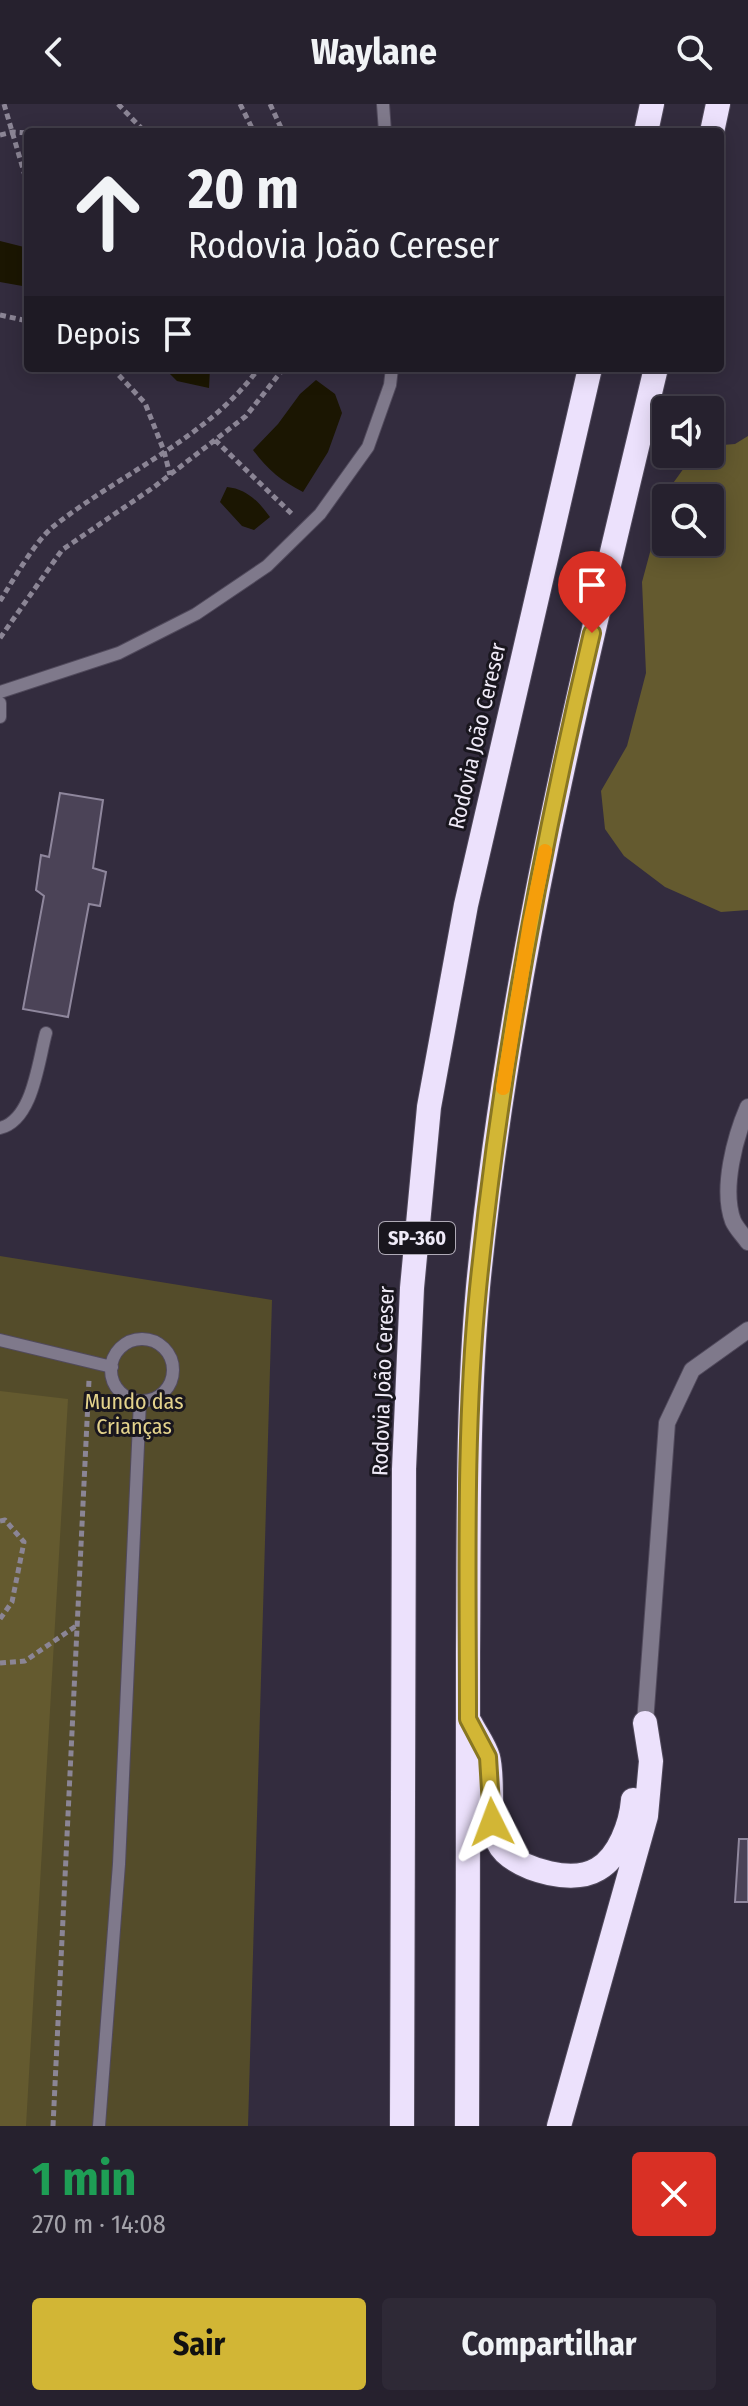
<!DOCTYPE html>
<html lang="pt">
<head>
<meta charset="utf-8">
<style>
  :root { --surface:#26212e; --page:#2e2936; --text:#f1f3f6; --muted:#a4a3aa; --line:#423e4a; --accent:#d2b635 }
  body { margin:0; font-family:"Fira Sans Condensed",sans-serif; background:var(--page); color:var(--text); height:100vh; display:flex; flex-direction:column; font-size:30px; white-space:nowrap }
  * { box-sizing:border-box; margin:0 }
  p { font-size:26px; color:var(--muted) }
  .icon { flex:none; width:44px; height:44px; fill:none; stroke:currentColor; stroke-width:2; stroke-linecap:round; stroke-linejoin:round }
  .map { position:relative; height:2022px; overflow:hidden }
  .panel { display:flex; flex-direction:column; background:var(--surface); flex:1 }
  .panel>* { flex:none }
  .banner { position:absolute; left:24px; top:24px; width:700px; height:244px; border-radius:8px; box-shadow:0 4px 20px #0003,0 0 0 2px var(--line); background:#26212e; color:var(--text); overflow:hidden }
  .controls { position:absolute; left:652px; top:292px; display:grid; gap:16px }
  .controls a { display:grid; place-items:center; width:72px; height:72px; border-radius:8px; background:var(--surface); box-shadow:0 4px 20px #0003,0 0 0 2px var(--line); font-size:40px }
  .pin { position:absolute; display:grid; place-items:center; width:68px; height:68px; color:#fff; margin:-82px -34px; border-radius:50% 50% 50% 0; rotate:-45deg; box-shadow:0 0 8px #0007 }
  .pin .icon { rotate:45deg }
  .me { position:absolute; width:88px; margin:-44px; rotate:357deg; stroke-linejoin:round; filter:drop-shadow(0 0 6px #0008) }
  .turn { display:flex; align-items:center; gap:28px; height:168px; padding:0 32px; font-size:36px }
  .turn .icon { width:104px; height:104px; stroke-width:2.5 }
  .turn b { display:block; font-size:56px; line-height:68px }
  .then { display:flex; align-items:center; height:76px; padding:0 32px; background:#0003; gap:16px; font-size:30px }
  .round { display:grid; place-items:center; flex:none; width:84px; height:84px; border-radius:8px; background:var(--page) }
  .overview { display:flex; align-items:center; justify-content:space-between; height:136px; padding:0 32px }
  h1 { font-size:48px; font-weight:700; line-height:60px; color:#1e9e55 }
  .cta { display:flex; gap:16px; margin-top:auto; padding:16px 32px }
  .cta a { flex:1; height:92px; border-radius:8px; background:var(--accent); color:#111; font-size:32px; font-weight:700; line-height:92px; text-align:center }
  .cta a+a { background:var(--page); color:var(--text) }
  header { display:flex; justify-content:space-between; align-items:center; height:104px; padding:0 32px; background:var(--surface); font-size:36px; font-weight:700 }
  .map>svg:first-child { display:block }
  .green { fill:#544c2a }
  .forest { fill:#645a2f; fill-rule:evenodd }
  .water { fill:#1b1602 }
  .building { fill:#4b4357; stroke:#8f879d; stroke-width:2 }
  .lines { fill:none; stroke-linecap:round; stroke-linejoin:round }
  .service-casing { stroke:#514a5c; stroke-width:14 }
  .minor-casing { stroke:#514a5c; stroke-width:18 }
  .tertiary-casing { stroke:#514a5c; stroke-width:18 }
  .motorway-casing { stroke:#514a5c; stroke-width:26 }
  .path { stroke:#8b8595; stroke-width:5; stroke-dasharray:6 4; stroke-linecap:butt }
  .service { stroke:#7f798b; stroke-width:12 }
  .minor { stroke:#7f798b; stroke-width:16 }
  .tertiary { stroke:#7f798b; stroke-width:16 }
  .motorway { stroke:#ece1fc; stroke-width:24 }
  .route-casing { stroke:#887622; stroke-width:20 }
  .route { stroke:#d2b635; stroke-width:14 }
  .slow { stroke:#f59e0b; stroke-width:14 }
  .labels { text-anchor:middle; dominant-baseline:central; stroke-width:6; stroke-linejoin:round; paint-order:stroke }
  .shield { fill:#19161e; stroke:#afaab6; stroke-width:2 }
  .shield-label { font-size:20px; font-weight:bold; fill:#efeaf7 }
  .street-label { font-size:22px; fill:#efeaf7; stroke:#19161e }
  .park-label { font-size:22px; fill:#e4d38c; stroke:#19161e }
</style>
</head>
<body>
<header><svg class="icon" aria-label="back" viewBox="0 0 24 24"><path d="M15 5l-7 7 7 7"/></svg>Waylane<svg class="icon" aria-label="search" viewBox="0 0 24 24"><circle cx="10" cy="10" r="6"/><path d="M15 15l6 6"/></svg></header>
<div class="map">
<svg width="748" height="2022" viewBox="0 0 748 2022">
  <rect width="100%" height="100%" fill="#332c3e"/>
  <path class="green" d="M0,1152L272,1196L248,2022H0Z"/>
  <path class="forest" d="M748,332V806L721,808L665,783L624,752L605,725L601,687L627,642L646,569L642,478L666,389L694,350H710V342L735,340ZM666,394H710V438H666Z
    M0,1287L68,1295L26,2022H0Z"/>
  <path class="water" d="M0,137L28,144V183L0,178Z
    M164,264H210L209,284L177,277Z
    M316,276L335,290L342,309L328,348L303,388C281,377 267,365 253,346L278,320L300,290Z
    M227,383C247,385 259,398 270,413L254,426L242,422L220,398Z"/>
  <path class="building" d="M60,689L103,696L93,764L106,768L100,802L89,800L68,913L23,905L44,792L36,786L41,751L49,753Z
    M739,1735H748V1798H735Z"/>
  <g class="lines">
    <g class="service-casing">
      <path id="service" d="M383,0L385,28
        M0,588L119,549L196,510L267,462L320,410L368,343L390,281L392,264
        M0,599V613
        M0,1024C33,1016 38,958 46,929
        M111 1266a31 31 0 1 1 62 0a31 31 0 1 1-62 0Z
        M0,1236L112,1263
        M99,2022L119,1760L140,1297"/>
    </g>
    <g class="minor-casing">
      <path id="minor" d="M748,1003C735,1033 721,1085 733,1117C736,1124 743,1131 748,1138"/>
    </g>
    <g class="tertiary-casing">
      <path id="tertiary" d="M645,1619L667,1319L692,1266L748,1226"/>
    </g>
    <g class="motorway-casing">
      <path id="motorway" d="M646,28L652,0
        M712,28L718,0
        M471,1620C476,1630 485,1642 488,1653C495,1678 484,1728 505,1748C525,1767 573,1780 598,1765C619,1753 631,1720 633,1696
        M402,2022L404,1365L412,1184L429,1003L466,801L590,264
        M467,2022C468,1864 468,1707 468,1549C469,1427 467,1305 478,1183C508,872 583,568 656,264
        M559,2022L646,1712L651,1657L645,1619"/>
    </g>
    <path class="path" d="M4,0L28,82
      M118,0L145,28
      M240,0L254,28
      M270,0L283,28
      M0,31L13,28L28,29
      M0,211L28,217
      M112,264L145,299L164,347L170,371
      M215,336L294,412
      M0,497C14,475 35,437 54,422C121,369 208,334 259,264
      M0,534L62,446L154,383L246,312L284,264
      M0,1417L5,1416L24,1438L12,1498L0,1515
      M0,1559L25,1557L76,1522
      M53,2022L89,1276"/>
    <use href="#service" class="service"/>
    <use href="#minor" class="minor"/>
    <use href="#tertiary" class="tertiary"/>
    <use href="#motorway" class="motorway"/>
  </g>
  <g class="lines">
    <g class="route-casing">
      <path id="route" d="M492,1718L488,1653L468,1615C468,1472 464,1327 478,1185C500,964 541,745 592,529"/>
    </g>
    <use href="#route" class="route"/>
    <path class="slow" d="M503,984L530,819L545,747"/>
  </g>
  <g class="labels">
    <rect class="shield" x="379" y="1118" width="76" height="32" rx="6"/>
    <g class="shield-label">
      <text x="417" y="1134">SP-360</text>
    </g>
    <g class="street-label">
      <text transform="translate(477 632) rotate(-77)">Rodovia João Cereser</text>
      <text transform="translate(383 1277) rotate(-88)">Rodovia João Cereser</text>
    </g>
    <g class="park-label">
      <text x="134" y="1297">Mundo das<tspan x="134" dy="25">Crianças</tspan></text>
    </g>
  </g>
</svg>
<div class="controls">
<a><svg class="icon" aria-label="sound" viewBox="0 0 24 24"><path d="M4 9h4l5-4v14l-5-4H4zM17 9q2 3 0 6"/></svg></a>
<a><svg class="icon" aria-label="search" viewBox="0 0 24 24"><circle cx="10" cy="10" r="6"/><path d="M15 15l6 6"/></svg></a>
</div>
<div class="pin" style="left:592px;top:529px;background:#d93025"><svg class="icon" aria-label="arrive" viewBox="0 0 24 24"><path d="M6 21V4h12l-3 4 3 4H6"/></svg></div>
<svg class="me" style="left:492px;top:1718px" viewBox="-20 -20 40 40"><path d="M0-17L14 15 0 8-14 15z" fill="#d2b635" stroke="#fff" stroke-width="4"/></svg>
<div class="banner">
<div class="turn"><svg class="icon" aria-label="ahead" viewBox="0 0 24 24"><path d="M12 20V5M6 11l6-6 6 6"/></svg><div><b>20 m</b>Rodovia João Cereser</div></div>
<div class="then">Depois<svg class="icon" aria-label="arrive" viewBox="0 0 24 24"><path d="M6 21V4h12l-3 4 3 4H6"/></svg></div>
</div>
</div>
<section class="panel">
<div class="overview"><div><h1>1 min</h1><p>270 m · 14:08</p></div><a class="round" style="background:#d93025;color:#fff"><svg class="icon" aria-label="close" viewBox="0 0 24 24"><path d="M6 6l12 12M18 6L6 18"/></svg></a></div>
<div class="cta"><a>Sair</a><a>Compartilhar</a></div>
</section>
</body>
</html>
